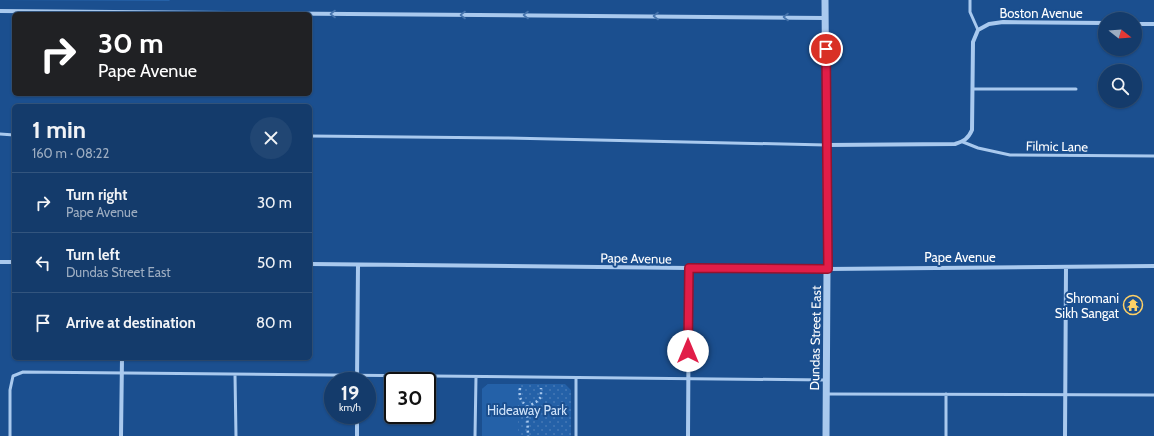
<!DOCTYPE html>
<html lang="en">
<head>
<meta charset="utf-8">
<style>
  :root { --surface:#143b6b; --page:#214673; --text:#f1f3f6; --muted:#9dadc1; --line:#33557e }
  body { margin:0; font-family:Cabin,sans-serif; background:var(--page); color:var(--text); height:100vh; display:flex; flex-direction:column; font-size:15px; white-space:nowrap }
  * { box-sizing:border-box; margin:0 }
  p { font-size:13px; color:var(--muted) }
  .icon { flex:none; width:22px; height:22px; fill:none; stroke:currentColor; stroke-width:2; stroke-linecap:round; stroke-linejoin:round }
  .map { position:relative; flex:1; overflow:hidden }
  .side { position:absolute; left:12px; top:104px; width:300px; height:256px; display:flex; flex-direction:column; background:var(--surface); border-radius:6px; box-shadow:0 1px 3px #0004,0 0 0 1px var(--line) }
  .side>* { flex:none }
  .hud { position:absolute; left:12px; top:12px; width:300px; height:84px; border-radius:6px; box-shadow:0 1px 3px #0004,0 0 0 1px var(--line); background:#202124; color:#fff; overflow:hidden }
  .needle { width:26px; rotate:107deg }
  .tools { position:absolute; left:1098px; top:12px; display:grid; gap:8px }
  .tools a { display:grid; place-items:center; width:44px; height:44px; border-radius:50%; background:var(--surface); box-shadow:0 1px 3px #0004,0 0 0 1px var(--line); font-size:20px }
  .speed { position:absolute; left:324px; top:372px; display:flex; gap:8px; font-size:20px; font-weight:700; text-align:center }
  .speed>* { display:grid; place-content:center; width:52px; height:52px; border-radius:50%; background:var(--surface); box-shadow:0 1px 3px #0004,0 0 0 1px var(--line); line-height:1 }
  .speed small { font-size:10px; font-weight:400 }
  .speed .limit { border:2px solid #111; border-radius:6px; background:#fff; color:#111 }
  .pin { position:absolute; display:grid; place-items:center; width:34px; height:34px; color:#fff; margin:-17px; border:2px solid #fff; border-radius:50%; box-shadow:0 1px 4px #0007 }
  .me { position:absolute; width:44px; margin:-22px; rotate:0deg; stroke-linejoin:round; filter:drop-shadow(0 0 3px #0008) }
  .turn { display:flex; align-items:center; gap:14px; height:84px; padding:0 20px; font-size:18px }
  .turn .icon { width:52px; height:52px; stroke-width:2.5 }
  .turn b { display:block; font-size:28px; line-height:34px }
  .round { display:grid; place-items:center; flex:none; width:42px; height:42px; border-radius:21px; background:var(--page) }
  .head { display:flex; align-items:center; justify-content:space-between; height:68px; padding:0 20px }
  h1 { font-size:24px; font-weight:700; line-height:30px }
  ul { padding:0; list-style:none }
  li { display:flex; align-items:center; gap:12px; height:60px; padding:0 20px; border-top:1px solid var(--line) }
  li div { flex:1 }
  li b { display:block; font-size:15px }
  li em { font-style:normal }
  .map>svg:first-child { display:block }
  .grass { fill:url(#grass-dots) }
  .garden { fill:#2461a8 }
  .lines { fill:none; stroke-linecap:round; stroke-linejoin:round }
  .path { stroke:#a9c9ee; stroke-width:2.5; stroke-dasharray:2 3; stroke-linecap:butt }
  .service { stroke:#a9c9ee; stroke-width:3 }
  .minor { stroke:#a9c9ee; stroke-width:4 }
  .tertiary { stroke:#a9c9ee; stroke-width:7 }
  .oneway { stroke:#4674ac }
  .route-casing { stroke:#92132f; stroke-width:10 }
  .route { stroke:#e11d48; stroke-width:7 }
  .labels { text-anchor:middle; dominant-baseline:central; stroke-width:4; stroke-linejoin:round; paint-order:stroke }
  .street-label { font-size:13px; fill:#fff; stroke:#1b4f8f }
  .poi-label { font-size:13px; fill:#fff; stroke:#1b4f8f; text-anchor:end }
  .park-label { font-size:13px; fill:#cfe3fa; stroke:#1b4f8f }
</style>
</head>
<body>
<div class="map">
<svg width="1154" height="436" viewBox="0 0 1154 436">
  <defs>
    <pattern id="grass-dots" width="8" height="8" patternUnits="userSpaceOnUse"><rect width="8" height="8" fill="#2461a8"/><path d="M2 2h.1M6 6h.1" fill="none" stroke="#4579b5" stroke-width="1.8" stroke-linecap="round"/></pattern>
  </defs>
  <rect width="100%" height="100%" fill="#1b4f8f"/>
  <path class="grass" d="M0,0H170L169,1Z
    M488,384H565L571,390V436H482V389Z"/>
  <path class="garden" d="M488,384H518V436H482V389Z"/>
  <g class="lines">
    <path class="path" d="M520,388C519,399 520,399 527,407L528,436
      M527,407L536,402L541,397V388"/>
    <path class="service" d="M970,0V12L978,30
      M973,89H1076
      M0,134L14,135
      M310,136L505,138L826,145
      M963,142L978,148L1010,155L1154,156
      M235,375L236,436
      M576,378V436
      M826,394L1154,395
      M10,436V390L13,376L23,372C291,376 559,378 826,380
      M475,436L476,377
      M946,436V394"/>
    <path class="minor" d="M0,11L825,18
      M1135,24H1154
      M827,145L955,144C964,141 968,139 972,130L973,42L978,30L989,24L1003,22L1105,23
      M0,262H14
      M310,264L689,268L827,269L1154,266
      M357,381L358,265
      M121,436L122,358
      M357,436V415
      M688,436L689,268
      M1065,436L1066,267"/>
    <path class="tertiary" d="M825,0L827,269L826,436"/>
  </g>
  <defs><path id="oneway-chevron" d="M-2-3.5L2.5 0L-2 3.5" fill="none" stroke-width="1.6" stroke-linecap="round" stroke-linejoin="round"/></defs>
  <g class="oneway">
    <use href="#oneway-chevron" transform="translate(333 14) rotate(-180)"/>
    <use href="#oneway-chevron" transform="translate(463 15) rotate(-180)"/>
    <use href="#oneway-chevron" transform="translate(526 15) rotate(-180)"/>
    <use href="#oneway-chevron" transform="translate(656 16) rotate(-180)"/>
    <use href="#oneway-chevron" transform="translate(786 17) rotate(-180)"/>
  </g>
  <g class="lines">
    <g class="route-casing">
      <path id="route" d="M688,351L689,268L828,269L826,49"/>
    </g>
    <use href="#route" class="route"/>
  </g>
  <defs>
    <g id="temple-ring" transform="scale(1)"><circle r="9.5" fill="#1b4f8f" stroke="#ffd166" stroke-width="1.5"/><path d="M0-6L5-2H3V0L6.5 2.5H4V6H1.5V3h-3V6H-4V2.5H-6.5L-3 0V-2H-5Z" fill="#ffd166"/></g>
  </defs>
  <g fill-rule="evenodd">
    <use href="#temple-ring" x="1133" y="305"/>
  </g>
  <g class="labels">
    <g class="street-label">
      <text x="1041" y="13">Boston Avenue</text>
      <text transform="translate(1057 146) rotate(1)">Filmic Lane</text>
      <text x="960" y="257">Pape Avenue</text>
      <text transform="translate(636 258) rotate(1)">Pape Avenue</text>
      <text transform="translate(815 338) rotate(-89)">Dundas Street East</text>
    </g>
    <g class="poi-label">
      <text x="1119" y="298">Shromani<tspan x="1119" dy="15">Sikh Sangat</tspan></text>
    </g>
    <g class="park-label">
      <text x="527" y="410">Hideaway Park</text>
    </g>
  </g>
</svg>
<div class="tools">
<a><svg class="needle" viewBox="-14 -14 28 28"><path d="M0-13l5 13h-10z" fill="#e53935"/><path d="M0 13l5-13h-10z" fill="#9dadc1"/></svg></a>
<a><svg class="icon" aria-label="search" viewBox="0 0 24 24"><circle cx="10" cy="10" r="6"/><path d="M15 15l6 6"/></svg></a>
</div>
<div class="speed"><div>19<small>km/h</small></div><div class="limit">30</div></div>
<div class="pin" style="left:826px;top:49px;background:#d93025"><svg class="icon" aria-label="arrive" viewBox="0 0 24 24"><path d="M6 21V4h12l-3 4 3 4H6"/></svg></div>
<svg class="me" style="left:688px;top:351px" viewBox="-20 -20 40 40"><circle r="19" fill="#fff"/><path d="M0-13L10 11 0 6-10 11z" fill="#e11d48"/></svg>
<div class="hud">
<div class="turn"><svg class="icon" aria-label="right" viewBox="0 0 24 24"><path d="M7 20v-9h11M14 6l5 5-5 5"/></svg><div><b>30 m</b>Pape Avenue</div></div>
</div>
<section class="side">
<div class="head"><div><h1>1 min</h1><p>160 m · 08:22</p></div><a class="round"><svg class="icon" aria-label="close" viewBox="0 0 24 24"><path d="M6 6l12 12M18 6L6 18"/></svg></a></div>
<ul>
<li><svg class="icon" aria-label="right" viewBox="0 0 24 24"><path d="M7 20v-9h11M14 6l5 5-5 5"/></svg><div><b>Turn right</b><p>Pape Avenue</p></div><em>30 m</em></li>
<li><svg class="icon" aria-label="left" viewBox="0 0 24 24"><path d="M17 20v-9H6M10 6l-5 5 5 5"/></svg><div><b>Turn left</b><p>Dundas Street East</p></div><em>50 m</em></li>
<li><svg class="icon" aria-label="arrive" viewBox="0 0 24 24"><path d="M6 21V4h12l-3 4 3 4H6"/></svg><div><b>Arrive at destination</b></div><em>80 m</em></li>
</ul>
</section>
</div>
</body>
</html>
